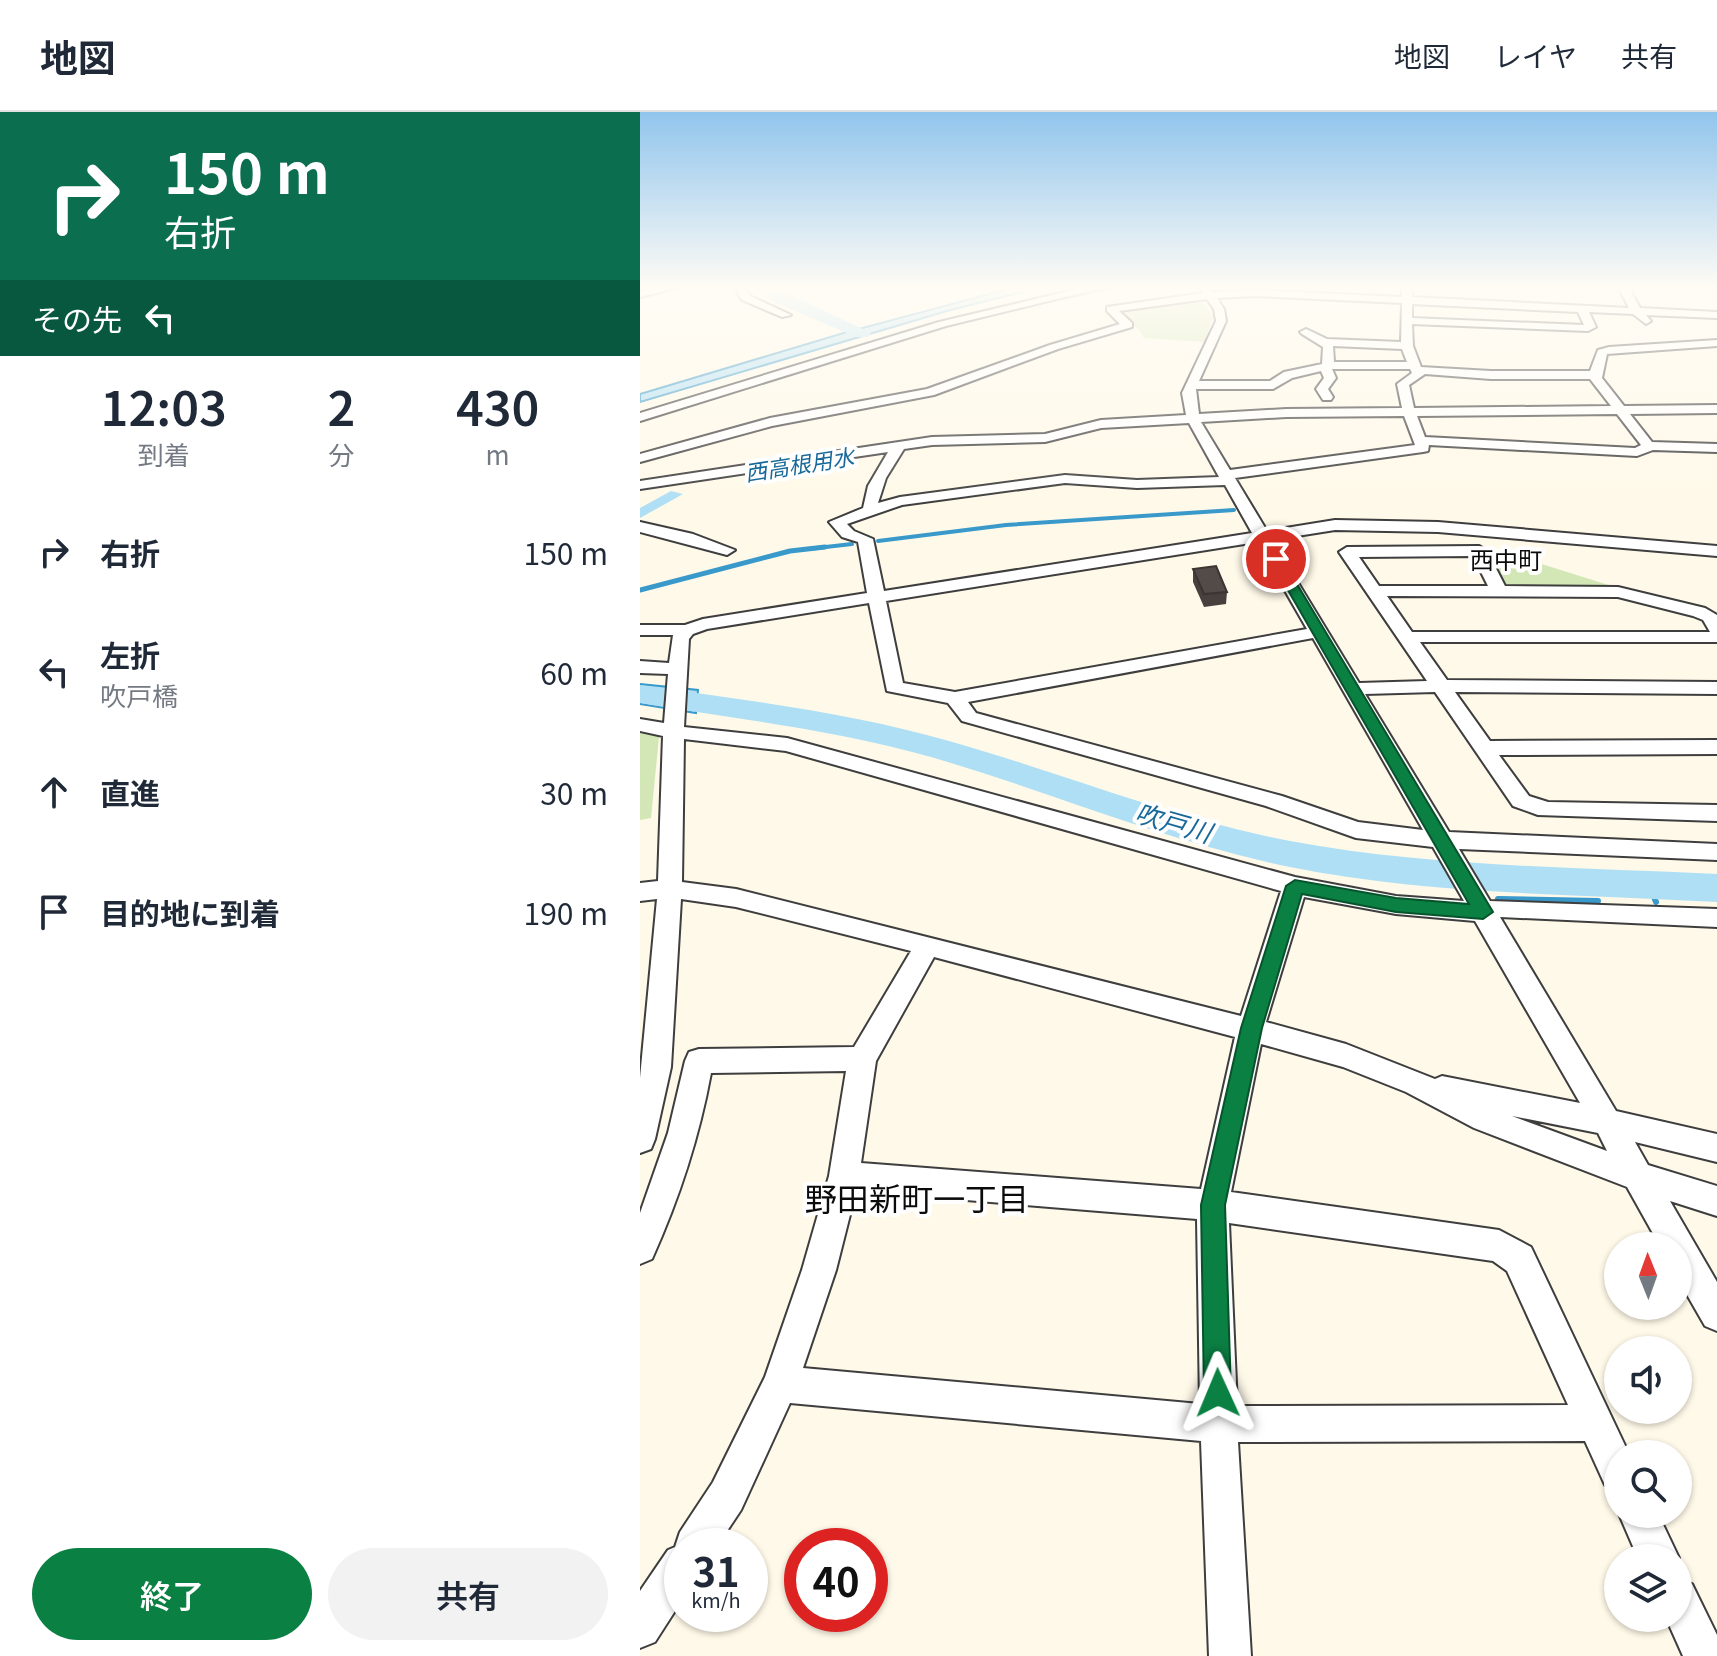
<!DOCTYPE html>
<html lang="ja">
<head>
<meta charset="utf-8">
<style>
  :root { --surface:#fff; --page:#f2f2f3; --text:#1f2937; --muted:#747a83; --line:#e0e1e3; --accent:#0b8043 }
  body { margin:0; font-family:Georgia,"Noto Sans JP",serif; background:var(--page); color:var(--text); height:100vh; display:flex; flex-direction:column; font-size:30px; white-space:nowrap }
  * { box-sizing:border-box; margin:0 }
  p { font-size:26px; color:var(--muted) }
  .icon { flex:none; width:44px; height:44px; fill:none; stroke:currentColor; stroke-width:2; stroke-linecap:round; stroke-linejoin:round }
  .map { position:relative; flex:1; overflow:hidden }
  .details { display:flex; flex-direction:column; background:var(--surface); width:640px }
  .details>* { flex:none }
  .guide { background:#0b6e4f; color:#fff; overflow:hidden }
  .needle { width:52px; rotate:359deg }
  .tools { position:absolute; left:964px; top:1120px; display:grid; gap:16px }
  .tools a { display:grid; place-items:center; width:88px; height:88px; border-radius:50%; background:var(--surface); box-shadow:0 2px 6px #0004; font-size:40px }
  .speed { position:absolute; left:24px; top:1416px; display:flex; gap:16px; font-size:40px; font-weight:700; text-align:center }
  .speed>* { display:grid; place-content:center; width:104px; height:104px; border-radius:50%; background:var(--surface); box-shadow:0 2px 6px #0004; line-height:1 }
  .speed small { font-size:20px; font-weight:400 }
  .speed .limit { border:12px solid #d22; background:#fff; color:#111 }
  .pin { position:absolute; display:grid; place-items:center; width:68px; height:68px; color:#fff; margin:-34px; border:4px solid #fff; border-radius:50%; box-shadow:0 2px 8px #0007 }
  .me { position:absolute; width:88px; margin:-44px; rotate:359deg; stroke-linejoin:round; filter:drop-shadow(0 0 6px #0008) }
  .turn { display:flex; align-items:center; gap:28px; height:168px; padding:0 32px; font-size:36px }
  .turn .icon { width:104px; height:104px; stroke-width:2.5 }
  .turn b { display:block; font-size:56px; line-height:68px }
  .then { display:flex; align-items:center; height:76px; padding:0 32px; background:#0003; gap:16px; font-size:30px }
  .eta { display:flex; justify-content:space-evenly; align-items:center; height:136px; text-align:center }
  .eta b { font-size:48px; font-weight:600; line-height:56px }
  .cta { display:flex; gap:16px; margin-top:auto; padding:16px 32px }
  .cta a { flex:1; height:92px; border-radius:48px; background:var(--accent); color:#fff; font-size:32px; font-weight:600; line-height:92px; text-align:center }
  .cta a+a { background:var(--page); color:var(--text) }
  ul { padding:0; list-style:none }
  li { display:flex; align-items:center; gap:24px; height:120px; padding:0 32px }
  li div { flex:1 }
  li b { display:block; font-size:30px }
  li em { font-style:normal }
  header { display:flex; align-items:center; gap:48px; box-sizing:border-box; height:112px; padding:0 40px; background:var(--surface); border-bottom:2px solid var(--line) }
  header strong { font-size:38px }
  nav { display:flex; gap:44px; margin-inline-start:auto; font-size:28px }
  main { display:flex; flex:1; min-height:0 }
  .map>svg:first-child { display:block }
  .green { fill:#d2e7b5 }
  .water { fill:#afdff5; stroke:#3899ca; stroke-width:2 }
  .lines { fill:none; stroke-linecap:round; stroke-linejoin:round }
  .stream-far3 { stroke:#3899ca; stroke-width:3 }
  .stream-far2 { stroke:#3899ca; stroke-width:4 }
  .stream-far1 { stroke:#3899ca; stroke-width:5 }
  .stream { stroke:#3899ca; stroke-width:6 }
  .canal { fill:#afdff5; fill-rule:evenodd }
  .river { fill:#afdff5; fill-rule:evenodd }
  .minor-casing { stroke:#3e3e3e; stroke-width:4 }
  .minor { fill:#fff; fill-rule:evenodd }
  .wall { fill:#47403e }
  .building { fill:#534b48; stroke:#3a3432; stroke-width:2 }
  .route { fill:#0b8043; stroke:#07532c; stroke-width:2 }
  .labels { text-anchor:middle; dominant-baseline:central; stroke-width:8; stroke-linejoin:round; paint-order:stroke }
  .far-water-label { font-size:22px; font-style:italic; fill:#186999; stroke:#fff }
  .far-quarter-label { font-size:24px; fill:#0b0b0b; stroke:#fff }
  .water-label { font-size:26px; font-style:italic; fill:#186999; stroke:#fff }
  .near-neighbourhood-label { font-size:32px; fill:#0b0b0b; stroke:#fff }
</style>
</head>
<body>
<header>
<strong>地図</strong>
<nav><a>地図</a><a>レイヤ</a><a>共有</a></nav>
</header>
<main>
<section class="details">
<div class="guide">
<div class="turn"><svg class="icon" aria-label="right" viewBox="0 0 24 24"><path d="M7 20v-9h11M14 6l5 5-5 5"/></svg><div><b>150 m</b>右折</div></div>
<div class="then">その先<svg class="icon" aria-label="left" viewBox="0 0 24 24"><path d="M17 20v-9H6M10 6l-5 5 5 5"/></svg></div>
</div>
<div class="eta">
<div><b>12:03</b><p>到着</p></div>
<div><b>2</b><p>分</p></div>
<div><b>430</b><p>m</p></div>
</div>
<ul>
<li><svg class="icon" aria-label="right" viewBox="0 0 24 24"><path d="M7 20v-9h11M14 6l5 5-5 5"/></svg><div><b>右折</b></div><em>150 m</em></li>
<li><svg class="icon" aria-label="left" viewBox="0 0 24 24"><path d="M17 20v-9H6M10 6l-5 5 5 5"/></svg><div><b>左折</b><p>吹戸橋</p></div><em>60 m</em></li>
<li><svg class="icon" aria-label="ahead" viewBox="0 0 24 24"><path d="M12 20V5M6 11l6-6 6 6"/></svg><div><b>直進</b></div><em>30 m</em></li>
<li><svg class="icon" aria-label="arrive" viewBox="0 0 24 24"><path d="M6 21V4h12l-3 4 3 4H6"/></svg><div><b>目的地に到着</b></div><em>190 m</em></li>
</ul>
<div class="cta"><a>終了</a><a>共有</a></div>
</section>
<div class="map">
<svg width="1077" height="1544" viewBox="0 0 1077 1544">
  <rect width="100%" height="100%" fill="#fff9e9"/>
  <path class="green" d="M557,185L573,204L565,230L504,226L500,219L476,197Z
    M844,434L978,476H868L862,473Z
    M0,618L16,621L19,625L11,706L0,708Z"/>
  <path class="water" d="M379,174H406L307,199L0,290V282L207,220L201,215L209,212L219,217Z
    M0,572L58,578L56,601L0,592Z"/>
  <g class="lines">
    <path class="stream-far3" d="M400,191L483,174"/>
    <path class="stream-far2" d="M238,429L366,413L594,398
      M168,437L212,432"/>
    <path class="stream-far1" d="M0,478L150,439L185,435"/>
    <path class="stream" d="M1009,772L1016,790
      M858,787L958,789"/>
    <path class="canal" d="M31,379L43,382L0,406V396Z"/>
    <path class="river" d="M113,174H132L231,221L228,225H216L130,188Z
      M0,573C103,588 208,600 309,629C422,661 534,707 650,729C790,755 935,755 1077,762V790C935,782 789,783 650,755C527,730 411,680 291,645C197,618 97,607 0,591Z"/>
    <g class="minor-casing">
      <path id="minor" d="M22,174H44L0,185V179Z
        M94,174H104L110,184L151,203L142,205L102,188Z
        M450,174H470L306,214L0,309V301L299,210Z
        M558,174H568L572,180L615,178L762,185V174H772V185L989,196L978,174H988L1000,196L1077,200V206L1006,203L1011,209L1006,212L993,202L949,200L956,215L948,219L772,212L773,234L781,255L851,259H950L958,238L969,235L1077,228V234L967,242L962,266L984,294L1077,293V301L990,302L1012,330L1077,332V340L1013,338L997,344L789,333L788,339L783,340L595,366L627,419L695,408L798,410L1077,434V444L798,420L695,418L632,428L719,571L787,569L699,440L707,435L839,434L847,439L865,474L978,475L1065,496L1077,503V530H780L807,568L1077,570V582L815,580L850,629L1077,628V642L859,643L889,684L908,690L1077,693V709L898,703L873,694L795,580L725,582L809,720L1077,732V748L819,737L850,789L1077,797V815L860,805L976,999L1077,1022V1050L995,1030L1008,1053L1077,1074V1104L1030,1089L1077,1170V1219L1065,1214L1038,1167V1134H1020L987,1075L834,1016L766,980L703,955L621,932L591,1080L859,1118L891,1135L989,1342H978V1379L965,1373L945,1329L598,1330L611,1544H569L561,1329L150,1291L101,1398L77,1434H42V1488L15,1530L0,1536V1479L28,1438L35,1435L40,1420L73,1370L125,1265L162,1158L189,1064L206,959L71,961C59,1026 39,1087 12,1147L0,1152V1101L28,1021L45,949L49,940L59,937L214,935L271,839L96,795L41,787L31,955L15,1027L11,1037L0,1041V966L17,787L0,789V771L18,769L23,624L0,619V607L24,611L28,562L0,561V549L29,551L33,523H0V513H45L63,507L227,481L218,430L202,425L189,410L223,396L228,374L248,340L0,377V369L292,325L405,322L461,308L546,303L542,281L576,209L574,197L567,187L479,199L492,211V215L418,237L294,283L132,314L0,350V342L130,306L287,277L410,233L480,212L467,199V195L563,181ZM615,184L762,191L761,230L687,227L666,217L660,220L662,222L683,235L682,252L644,260L630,269H559L586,209L584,197L577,186ZM772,192L938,200L944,213L772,206ZM693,234L762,237L767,250H694ZM692,257H770L772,261L757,272L762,296L646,297L559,302L556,277H633L652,266L681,259L684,266L676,277L683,288H691L693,285L688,277L696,266ZM785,262L851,267H950L971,294L774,296L769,273ZM977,302L1001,333L995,336L785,325L777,304ZM764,304L775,333L590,358L561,310L646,305ZM549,311L579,365L497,368L425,363L260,385L238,391L246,366L264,337L292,333L405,330L461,316ZM425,371L497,376L585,373L612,421L244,479L233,427L214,419L207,412L262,393ZM617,430L667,517L315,580L263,571L246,489ZM833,444L848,474H739L719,445ZM747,484L978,485L1053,504L1063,508L1070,520H772ZM229,491L247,579L308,591L322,609L626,694L716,726L793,735L824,789L756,784L655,765L147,626L44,615L49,527L53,522L67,517ZM673,526L783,718L718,710L642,684L336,601L328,590ZM44,627L146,639L641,779L601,904L96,777L42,770ZM664,785L756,802L835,809L940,991L802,964L795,967L706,932L626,910ZM294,845L595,925L561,1077L221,1051L236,949ZM872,1004L958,1021L967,1039ZM216,1079L557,1107L560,1292L163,1256L196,1158ZM589,1111L853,1149L867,1159L928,1293L597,1294Z
        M0,410L53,422L95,438L87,443L0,420Z
        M979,1402H1018L1039,1446L1038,1448L998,1446Z
        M1038,1466L1052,1472L1077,1523V1544H1043L1026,1506H1038Z"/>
    </g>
    <use href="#minor" class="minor"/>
  </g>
  <path class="wall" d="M553,457L587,480L586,492L564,495L553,470Z"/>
  <path class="building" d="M576,454L587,480L564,482L553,457Z"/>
  <linearGradient id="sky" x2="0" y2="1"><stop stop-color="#91c5ed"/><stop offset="0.45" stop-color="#fffcf5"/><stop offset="1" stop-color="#fffcf5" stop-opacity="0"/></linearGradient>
  <rect width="1077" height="391" fill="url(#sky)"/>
  <path class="route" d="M636,443L642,447L853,800L843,807L756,800L662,782L622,916L585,1093L591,1281L587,1290L578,1294L568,1290L564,1281L561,1093L601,916L646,774L655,768L756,786L829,792L630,447Z"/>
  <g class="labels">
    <g class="far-water-label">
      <text transform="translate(159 351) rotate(-9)">西高根用水</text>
    </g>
    <g class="far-quarter-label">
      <text x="866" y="446">西中町</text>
    </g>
    <g class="water-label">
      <text transform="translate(534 709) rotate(16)">吹戸川</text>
    </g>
    <g class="near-neighbourhood-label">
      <text x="277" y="1085">野田新町一丁目</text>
    </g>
  </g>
</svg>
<div class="tools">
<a><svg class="needle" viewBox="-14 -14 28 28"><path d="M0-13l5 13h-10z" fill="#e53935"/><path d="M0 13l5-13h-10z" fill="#747a83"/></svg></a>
<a><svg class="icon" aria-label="sound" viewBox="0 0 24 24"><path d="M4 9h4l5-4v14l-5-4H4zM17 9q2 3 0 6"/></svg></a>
<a><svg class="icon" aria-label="search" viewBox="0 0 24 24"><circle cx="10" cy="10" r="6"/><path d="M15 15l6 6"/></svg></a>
<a><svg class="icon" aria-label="layers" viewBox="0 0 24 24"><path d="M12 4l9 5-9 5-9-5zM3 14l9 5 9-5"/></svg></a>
</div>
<div class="speed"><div>31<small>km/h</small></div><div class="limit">40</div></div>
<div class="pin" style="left:636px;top:447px;background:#d93025"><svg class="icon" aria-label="arrive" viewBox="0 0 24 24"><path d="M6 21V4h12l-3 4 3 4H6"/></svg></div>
<svg class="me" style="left:578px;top:1281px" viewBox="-20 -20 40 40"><path d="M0-17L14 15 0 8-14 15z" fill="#0b8043" stroke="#fff" stroke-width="4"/></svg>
</div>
</main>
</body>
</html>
